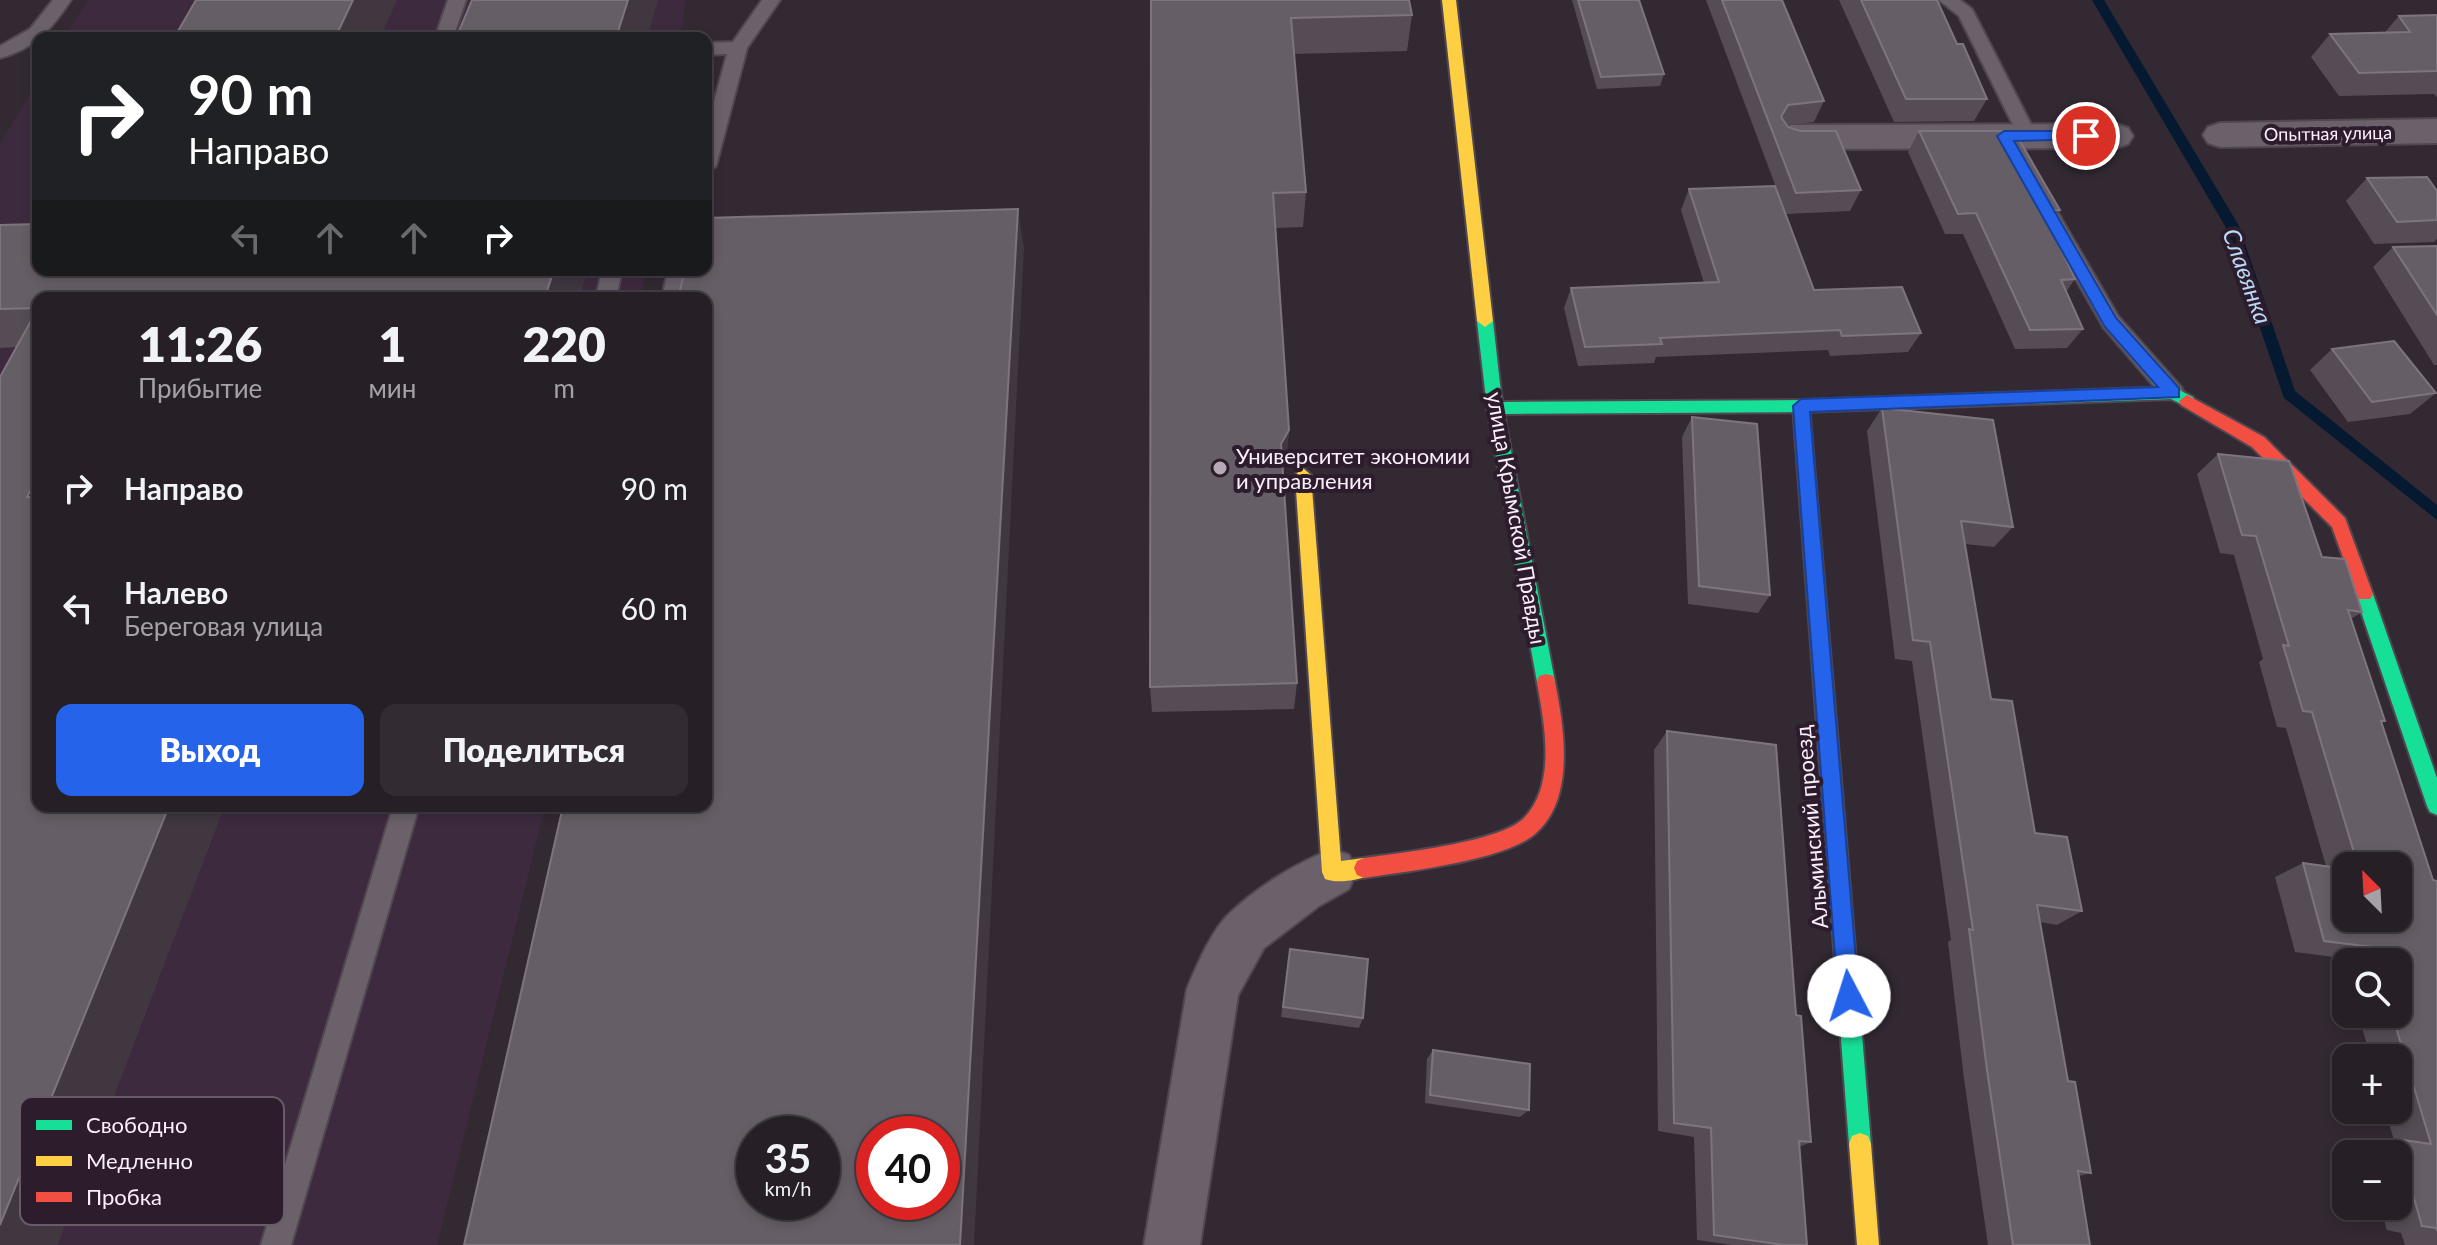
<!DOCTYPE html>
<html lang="ru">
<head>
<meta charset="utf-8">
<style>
  :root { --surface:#261f26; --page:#322c32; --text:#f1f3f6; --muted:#a4a2a7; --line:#423d43; --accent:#2563eb }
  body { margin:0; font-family:Lato,sans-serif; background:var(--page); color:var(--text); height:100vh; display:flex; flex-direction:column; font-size:30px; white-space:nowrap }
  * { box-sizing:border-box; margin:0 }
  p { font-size:26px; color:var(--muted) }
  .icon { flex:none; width:44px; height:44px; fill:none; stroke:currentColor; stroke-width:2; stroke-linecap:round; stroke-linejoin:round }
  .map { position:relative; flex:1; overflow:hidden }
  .sheet { position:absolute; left:32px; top:292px; width:680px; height:520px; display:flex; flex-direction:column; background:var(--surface); border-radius:16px; box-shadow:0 4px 12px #0003,0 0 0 2px var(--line) }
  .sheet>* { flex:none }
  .banner { position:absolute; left:32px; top:32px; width:680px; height:244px; border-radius:16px; box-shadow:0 4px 12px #0003,0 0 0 2px var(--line); background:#202124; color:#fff; overflow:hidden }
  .needle { width:52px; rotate:336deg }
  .controls { position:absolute; left:2332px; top:852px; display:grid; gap:16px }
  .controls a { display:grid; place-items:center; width:80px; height:80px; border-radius:16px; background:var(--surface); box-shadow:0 4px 12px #0003,0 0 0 2px var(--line); font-size:40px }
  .speed { position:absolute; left:736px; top:1116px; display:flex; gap:16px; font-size:40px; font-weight:700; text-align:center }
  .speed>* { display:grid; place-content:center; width:104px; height:104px; border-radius:50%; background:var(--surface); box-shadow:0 4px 12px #0003,0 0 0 2px var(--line); line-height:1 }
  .speed small { font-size:20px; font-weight:400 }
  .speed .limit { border:12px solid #d22; background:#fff; color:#111 }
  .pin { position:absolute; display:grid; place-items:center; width:68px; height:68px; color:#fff; margin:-34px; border:4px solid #fff; border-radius:50%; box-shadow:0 2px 8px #0007 }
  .me { position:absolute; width:88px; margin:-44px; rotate:355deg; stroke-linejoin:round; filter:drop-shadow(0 0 6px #0008) }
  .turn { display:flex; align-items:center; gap:28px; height:168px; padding:0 24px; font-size:36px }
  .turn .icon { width:104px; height:104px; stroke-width:2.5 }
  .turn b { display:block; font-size:56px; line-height:68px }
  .lanes { display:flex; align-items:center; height:76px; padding:0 24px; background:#0003; justify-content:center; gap:40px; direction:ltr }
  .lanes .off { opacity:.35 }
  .eta { display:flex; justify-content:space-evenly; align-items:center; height:136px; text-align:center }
  .eta b { font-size:48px; font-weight:800; line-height:56px }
  .cta { display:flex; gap:16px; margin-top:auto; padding:16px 24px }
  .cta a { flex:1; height:92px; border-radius:16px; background:var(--accent); color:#fff; font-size:32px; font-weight:800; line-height:92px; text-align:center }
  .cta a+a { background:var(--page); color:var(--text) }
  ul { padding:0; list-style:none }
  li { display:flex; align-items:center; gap:24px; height:120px; padding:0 24px }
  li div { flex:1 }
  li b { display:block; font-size:30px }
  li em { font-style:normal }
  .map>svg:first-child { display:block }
  .built { fill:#3e2a3f }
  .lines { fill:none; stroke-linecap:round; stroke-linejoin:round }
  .stream { fill:#051931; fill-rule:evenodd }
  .lane-casing { stroke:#504750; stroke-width:4 }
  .street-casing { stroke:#504750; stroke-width:4 }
  .fast-casing { stroke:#504750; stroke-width:4 }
  .slow-casing { stroke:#504750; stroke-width:4 }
  .jam-casing { stroke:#504750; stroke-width:4 }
  .lane { fill:#6a616a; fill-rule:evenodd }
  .street { fill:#6a616a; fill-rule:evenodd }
  .fast { fill:#16e098; fill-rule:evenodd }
  .slow { fill:#ffcf43; fill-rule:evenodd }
  .jam { fill:#f24e42; fill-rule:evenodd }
  .wall { fill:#554c55; fill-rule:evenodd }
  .shaded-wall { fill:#403740 }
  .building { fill:#665e66; stroke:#7e747e; stroke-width:2; fill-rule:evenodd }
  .route { fill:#2563eb; stroke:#184099; stroke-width:2 }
  .poi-dot { fill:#b5aab5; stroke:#2c1c2c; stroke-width:3 }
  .labels { text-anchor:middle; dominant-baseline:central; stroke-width:8; stroke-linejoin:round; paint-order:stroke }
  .far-street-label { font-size:18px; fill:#fbeffb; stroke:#2c1c2c }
  .poi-label { font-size:22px; fill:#fbeffb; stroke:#2c1c2c; text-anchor:start }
  .street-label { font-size:22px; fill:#fbeffb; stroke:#2c1c2c }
  .water-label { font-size:24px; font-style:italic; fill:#bbdafa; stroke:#2c1c2c }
  .key { fill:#2c1c2c; stroke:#6a5b6a; stroke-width:2 }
  .key-label { font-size:22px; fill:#fbeffb }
</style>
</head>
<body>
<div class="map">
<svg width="2437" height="1245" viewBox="0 0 2437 1245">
  <rect width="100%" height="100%" fill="#332933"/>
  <path class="built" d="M88,0H686L680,38H64Z
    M38,81V270H645L641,298H38V806H545L437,1245H0V144Z"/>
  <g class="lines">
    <path class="stream" d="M2092,0H2104L2239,226L2295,391L2437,505V520L2284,398L2225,226Z"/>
    <g class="lane-casing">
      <path id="lane" d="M53,0H71C52,29 34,49 0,58V46L30,29Z
        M448,0H466L453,38H435Z
        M762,0H780L747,48L716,166L706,173V131L727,54L706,55V43L733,42Z
        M1939,0H1960L1972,9L2037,136L2035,141H2021L1959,16Z
        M2037,187L2044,189L2118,316L2181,387L2184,393L2181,399H2165L2104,328L2027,194Z
        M602,270H622L616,298H596Z
        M668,270H688L682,298H662Z
        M393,806H419L291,1245H261Z"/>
    </g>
    <g class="street-casing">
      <path id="street" d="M2437,119V143L2220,147L2208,143L2203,135L2208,127L2220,123Z
        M2116,124L2128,128L2133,136L2128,144L2116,148L1791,149L1779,145L1774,137L1779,129L1791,125Z
        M1332,849L1349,855L1356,872L1349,889L1319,906L1264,948L1238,995L1200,1245H1144L1187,989C1197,965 1212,929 1231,912C1259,886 1296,863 1332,849Z"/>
    </g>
    <g class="fast-casing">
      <path id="fast" d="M1485,315L1493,321L1502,402L1801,400L2173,387L2193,397L2195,401L2187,407L2171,399L1801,412L1504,414L1555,682L1553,688L1546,690L1539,688L1537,682L1487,408L1477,321Z
        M2364,586L2370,589L2373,594L2437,778V815L2430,812L2427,806L2355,594L2358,589Z
        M1831,770L1838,773L1841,779L1871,1144L1868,1152L1860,1155L1852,1152L1849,1144L1821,779L1824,773Z"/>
    </g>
    <g class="slow-casing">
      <path id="slow" d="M1442,0H1456L1493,321L1485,327L1477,321Z
        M1303,468L1311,475L1341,861L1364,858L1371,861L1374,868L1371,875C1358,880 1338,884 1325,879L1322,872L1295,475Z
        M1860,1133L1868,1136L1871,1144L1879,1245H1857L1849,1144L1852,1136Z"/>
    </g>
    <g class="jam-casing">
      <path id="jam" d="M2187,395L2264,437L2345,518L2373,594L2370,599H2358L2332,527L2252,447L2181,405L2179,401Z
        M1801,400L1809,406L1841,779L1838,785L1831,788L1824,785L1821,779L1793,406Z
        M1546,674L1553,676L1555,682C1564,727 1576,799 1535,834C1503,861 1407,871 1364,878L1357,875L1354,868L1357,861L1364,858C1399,853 1501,842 1524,818C1557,784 1544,723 1537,682L1539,676Z"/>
    </g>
    <use href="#lane" class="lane"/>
    <use href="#street" class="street"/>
    <use href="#fast" class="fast"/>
    <use href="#slow" class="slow"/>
    <use href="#jam" class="jam"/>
  </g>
  <path class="wall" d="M1151,0L1412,15L1407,51L1294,54L1306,192L1303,227L1276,228L1289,430L1286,461L1283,468L1297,683L1294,709L1152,712L1150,687Z
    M1572,0H1639L1664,74L1660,86L1597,89Z
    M1706,0H1782L1824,101L1814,122L1787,125L1861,190L1850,211L1786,214Z
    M1839,0H1937L1957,44L1987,99L1974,121L1894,122Z
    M2437,15V97L2434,94L2339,96L2311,57L2330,34L2385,32L2399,16Z
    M1919,131L2060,210L2049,225L2075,279L2066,292L2083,329L2067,348L2015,349L1963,234H1945L1908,152Z
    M2367,178L2437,191V239L2434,242L2374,244L2346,201Z
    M1689,189L1814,290L1921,333L1908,352L1830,356L1828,350L1656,357L1654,363L1578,366L1564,308L1571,288L1704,283L1681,210Z
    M0,225L38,270H587L579,298H38V806H224L57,1245H0L16,347L0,348Z
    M2437,246V365H2434L2373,267L2393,247Z
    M2332,349L2436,393L2410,414L2348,422L2310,370Z
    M1882,408L2013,527L1994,547L1965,544L1991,699L2035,833L2082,911L2057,925L2040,922L2068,1081L2091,1173L2079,1176L2090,1245H1988L1964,1079L1948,942L1951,940L1912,661L1895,659L1867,431Z
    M1692,417L1770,595L1758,613L1688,604L1682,437Z
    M2218,454L2322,557L2362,612L2351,619L2385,721L2381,723L2433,880L2437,881V1245H2405L2401,1233L2387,1230L2380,1206H2398V1154H2366L2364,1146L2394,1140L2385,1110H2398V1058H2371L2358,1014H2398V962H2346V971L2342,958L2295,952L2275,877L2303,863L2326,866L2286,728L2277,727L2259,662L2263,659L2234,555L2220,553L2197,474ZM2346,866H2398L2346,918Z
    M1667,731L1796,1015L1811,1142L1799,1147L1807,1245H1732L1697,1240L1694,1137L1658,1131L1654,750Z
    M1288,960L1363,1018L1359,1028L1281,1017Z
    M1433,1050L1529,1110L1520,1117L1425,1103L1427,1059Z"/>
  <path class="shaded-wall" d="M353,0H397L380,38H335Z
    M628,0H658L647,38H616Z
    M1018,209L1024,248L974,1245H960Z
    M554,270H587L579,298H552L547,291Z
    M1289,430L1286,461L1279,475L1281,444Z
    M38,476V505L27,497Z
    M169,806H224L57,1245H0V1225Z"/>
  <path class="building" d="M196,0H353L335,38H174Z
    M472,0H628L616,38H456Z
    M1151,0H1409L1412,15L1291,18L1306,192L1273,193L1289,430L1281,444L1297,683L1150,687Z
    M1578,0H1639L1664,74L1601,77Z
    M1722,0H1782L1824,101L1788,105L1781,117L1788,127L1800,131H1836L1861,190L1796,193Z
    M1861,0H1937L1957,44H1963L1987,99H1906Z
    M2437,15V71L2359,73L2330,34L2410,32L2399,16Z
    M1919,131H2014L2060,210L2043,211L2075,279L2061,280L2083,329L2030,330L1976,213L1958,214Z
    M2427,177L2437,191V220L2397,222L2367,178Z
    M1775,186L1814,290L1902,287L1921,333L1842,336L1840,330L1724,335L1660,338L1662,344L1585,347L1571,288L1719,282L1689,189Z
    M1018,209L960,1245H464L563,806H706V298H678L685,270H706V218ZM754,1134H822V1202H754ZM874,1134H942V1202H874Z
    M38,224V270H554L547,291L423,293L421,298H38V308L0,309V225Z
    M2437,246V315L2393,247Z
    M38,308V476L27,497H38V806H169L0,1225V377Z
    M2394,341L2436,393L2372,402L2332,349Z
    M1882,408L1993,420L2013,527L1961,521L1991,699L2012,701L2035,833L2067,837L2082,911L2037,905L2068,1081L2075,1082L2091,1173L2078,1171L2090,1245H2013L1987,1070L1969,929L1973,930L1930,642L1913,640Z
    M1692,417L1757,424L1770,595L1699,586Z
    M2218,454L2289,461L2322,557L2345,559L2362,612L2348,610L2385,721H2381L2433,880L2437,881V1231L2436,1228L2422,1226L2397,1139L2431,1144L2392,1014H2398V962H2377L2372,947L2324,941L2303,863L2346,869V918H2398V866H2358L2312,712L2303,711L2283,645L2289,646L2256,536L2242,535Z
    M1667,731L1776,745L1796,1015L1801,1016L1811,1142L1799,1141L1807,1245H1784L1714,1235L1711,1128L1674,1123Z
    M1290,949L1368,959L1363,1018L1283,1007Z
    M1433,1050L1530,1064L1529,1110L1430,1095Z"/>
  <path class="route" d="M2086,131L2094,136L2091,139L2014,141L2116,318L2179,388V397L1810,412L1859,996L1856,1004L1849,1007L1841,1004L1838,996L1793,406L1801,399L2158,387L2105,327L1997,136L2004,131Z"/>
  <circle class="poi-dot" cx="1220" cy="468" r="8"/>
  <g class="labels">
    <g class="far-street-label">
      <text transform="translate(2328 133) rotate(-1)">Опытная улица</text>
    </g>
    <g class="poi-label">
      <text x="1236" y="455">Университет экономии<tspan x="1236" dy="25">и управления</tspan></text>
    </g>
    <g class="street-label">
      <text transform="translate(1517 518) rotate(80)">улица Крымской Правды</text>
      <text transform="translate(1811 827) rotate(-95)">Альминский проезд</text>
    </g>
    <g class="water-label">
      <text transform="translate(2248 276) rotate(70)">Славянка</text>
    </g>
  </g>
  <rect x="20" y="1097" width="264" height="128" rx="12" class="key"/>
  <rect x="36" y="1120" width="36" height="10" fill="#16e098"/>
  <rect x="36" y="1156" width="36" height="10" fill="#ffcf43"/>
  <rect x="36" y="1192" width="36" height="10" fill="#f24e42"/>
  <g class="key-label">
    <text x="86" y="1133">Свободно</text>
    <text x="86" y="1169">Медленно</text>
    <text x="86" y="1205">Пробка</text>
  </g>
</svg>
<div class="controls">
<a><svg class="needle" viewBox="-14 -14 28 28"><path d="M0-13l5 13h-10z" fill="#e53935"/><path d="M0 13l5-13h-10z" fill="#a4a2a7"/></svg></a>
<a><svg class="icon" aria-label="search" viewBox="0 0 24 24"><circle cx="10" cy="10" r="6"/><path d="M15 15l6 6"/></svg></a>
<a>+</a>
<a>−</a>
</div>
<div class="speed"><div>35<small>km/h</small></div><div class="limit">40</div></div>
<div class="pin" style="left:2086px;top:136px;background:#d93025"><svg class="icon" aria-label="arrive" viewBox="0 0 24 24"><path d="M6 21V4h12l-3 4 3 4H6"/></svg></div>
<svg class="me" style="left:1849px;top:996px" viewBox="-20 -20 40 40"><circle r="19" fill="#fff"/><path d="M0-13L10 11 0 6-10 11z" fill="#2563eb"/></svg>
<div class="banner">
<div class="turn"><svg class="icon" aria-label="right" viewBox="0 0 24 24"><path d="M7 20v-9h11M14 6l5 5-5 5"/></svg><div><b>90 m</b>Направо</div></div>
<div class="lanes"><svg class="icon off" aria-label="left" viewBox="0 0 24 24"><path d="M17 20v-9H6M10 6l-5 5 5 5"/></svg><svg class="icon off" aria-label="ahead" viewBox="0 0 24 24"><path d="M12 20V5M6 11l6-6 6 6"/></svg><svg class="icon off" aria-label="ahead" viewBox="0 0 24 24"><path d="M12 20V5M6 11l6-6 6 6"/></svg><svg class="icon" aria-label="right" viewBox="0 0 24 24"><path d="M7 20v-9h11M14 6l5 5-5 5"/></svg></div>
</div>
<section class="sheet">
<div class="eta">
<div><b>11:26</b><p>Прибытие</p></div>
<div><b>1</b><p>мин</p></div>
<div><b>220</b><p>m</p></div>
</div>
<ul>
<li><svg class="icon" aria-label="right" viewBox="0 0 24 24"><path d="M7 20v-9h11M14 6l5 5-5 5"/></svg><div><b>Направо</b></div><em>90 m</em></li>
<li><svg class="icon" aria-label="left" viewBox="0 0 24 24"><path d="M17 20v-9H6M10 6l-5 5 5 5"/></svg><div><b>Налево</b><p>Береговая улица</p></div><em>60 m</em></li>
</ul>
<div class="cta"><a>Выход</a><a>Поделиться</a></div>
</section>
</div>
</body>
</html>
